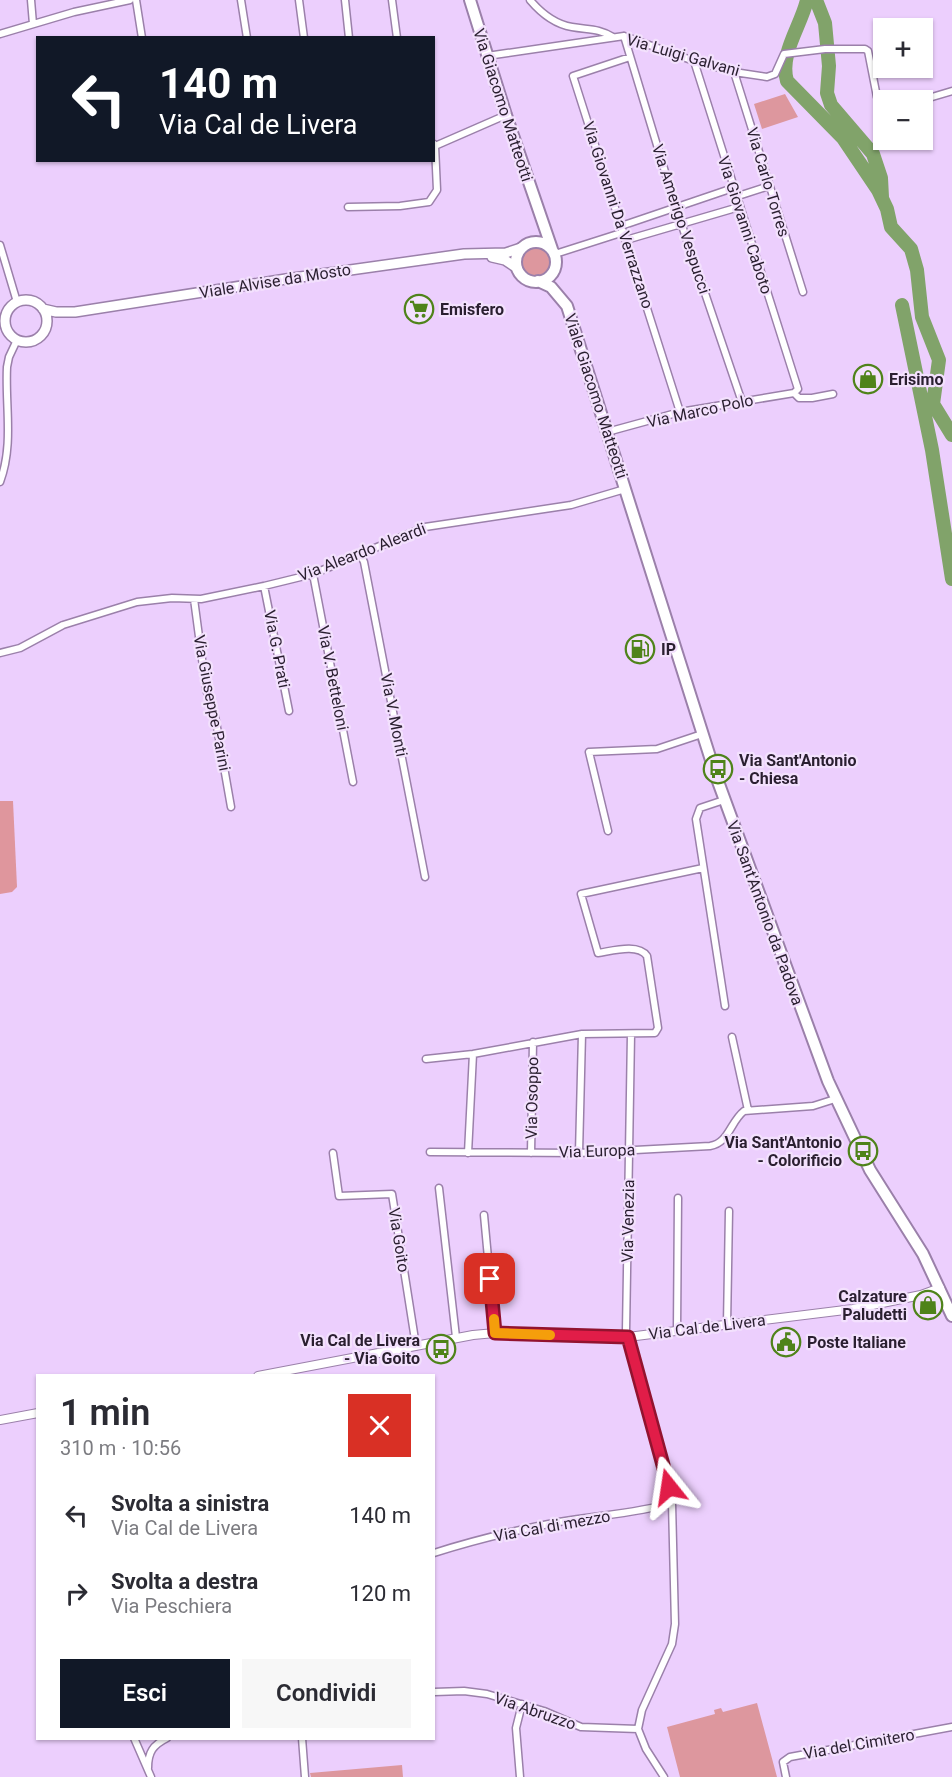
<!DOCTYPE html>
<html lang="it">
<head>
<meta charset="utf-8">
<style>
  :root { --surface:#fff; --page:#f7f7f7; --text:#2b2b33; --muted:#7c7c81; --accent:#111827 }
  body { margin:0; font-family:Roboto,sans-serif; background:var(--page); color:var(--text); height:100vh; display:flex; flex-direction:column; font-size:22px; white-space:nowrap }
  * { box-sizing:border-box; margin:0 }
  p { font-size:20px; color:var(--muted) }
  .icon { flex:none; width:33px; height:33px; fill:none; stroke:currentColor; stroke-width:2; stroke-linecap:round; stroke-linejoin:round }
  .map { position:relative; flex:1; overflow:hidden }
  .panel { position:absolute; left:36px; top:1374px; width:399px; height:366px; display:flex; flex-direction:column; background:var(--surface); border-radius:0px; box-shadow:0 2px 4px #0004 }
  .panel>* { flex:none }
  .hud { position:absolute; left:36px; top:36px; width:399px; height:126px; border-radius:0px; box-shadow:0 2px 4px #0004; background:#111827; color:#fff; overflow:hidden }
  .tools { position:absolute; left:873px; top:18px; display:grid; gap:12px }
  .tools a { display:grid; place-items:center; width:60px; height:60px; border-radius:0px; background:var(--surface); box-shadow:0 2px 4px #0004; font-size:30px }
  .pin { position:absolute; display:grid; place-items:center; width:51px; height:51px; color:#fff; margin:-26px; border-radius:12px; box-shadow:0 3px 9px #0006 }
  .me { position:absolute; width:66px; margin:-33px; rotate:345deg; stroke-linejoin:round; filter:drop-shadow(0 0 4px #0008) }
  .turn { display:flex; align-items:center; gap:21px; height:126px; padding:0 24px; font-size:27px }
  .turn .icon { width:78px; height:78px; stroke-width:2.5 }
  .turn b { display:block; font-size:42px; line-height:51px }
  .round { display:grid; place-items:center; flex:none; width:63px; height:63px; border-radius:0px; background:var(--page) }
  .overview { display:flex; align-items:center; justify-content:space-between; height:102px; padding:0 24px }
  h1 { font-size:36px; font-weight:600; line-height:45px }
  .cta { display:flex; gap:12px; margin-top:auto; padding:12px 24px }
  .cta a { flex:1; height:69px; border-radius:0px; background:var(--accent); color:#fff; font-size:24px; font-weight:600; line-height:69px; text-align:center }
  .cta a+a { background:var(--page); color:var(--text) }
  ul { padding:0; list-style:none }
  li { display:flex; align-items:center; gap:18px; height:78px; padding:0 24px }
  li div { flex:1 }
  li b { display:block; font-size:22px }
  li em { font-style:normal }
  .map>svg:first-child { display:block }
  .green { fill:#dd979e }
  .forest { fill:#df969d }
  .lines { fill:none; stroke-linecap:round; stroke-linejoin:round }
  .river { stroke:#81a36a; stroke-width:14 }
  .minor-casing { stroke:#9b80aa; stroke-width:9 }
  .tertiary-casing { stroke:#9b80aa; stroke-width:10 }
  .secondary-casing { stroke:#9b80aa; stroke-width:12 }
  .primary-casing { stroke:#9b80aa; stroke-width:14 }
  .minor { stroke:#fff; stroke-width:6 }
  .tertiary { stroke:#fff; stroke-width:8 }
  .secondary { stroke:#fff; stroke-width:9 }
  .primary { stroke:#fff; stroke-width:10 }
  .route-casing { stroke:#92132f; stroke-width:15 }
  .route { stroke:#e11d48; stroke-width:10 }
  .slow { stroke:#f59e0b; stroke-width:10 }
  .labels { text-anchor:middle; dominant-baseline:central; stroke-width:4.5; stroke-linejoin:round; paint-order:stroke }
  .street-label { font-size:16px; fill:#2a1f30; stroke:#f3e1fd }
  .poi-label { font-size:16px; font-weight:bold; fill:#2a1f30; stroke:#f3e1fd; text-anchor:start }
</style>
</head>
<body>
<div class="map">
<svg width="952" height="1777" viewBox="0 0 952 1777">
  <rect width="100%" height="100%" fill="#eccffd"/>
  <path class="green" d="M785,94L798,117L762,129L754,104Z
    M520 261a16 16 0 1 1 32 0a16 16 0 1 1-32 0Z
    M757,1703L777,1777H680L667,1727L715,1714L714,1710L721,1708L723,1712Z
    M402,1765L403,1777H311L310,1773Z"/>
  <path class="forest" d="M0,801H13L17,887L12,892L0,894Z"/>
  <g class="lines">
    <path class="river" d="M807,0C801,26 779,54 787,81L843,138L878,190L887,209L891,227L911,249L917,270L922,317L939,360L933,404L952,435
      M816,0L825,23L829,66L827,93L831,105L873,154L881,178L882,197
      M902,305L932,450L952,579"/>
    <g class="minor-casing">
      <path id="minor" d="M31,0L33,24
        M136,0L142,38
        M241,0L247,38
        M299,0L304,38
        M345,0L349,38
        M392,0L397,38
        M530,0C541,13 554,24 572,27C589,30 598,28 613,37
        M0,34L74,12L130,0
        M624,36L676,208L742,402
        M487,56L624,36L694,61L734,72L767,77L775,74L784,54L825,49H865L868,51L877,97L884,104
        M630,57L573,76L680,412
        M734,72L803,292
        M922,100L952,91
        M434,144L435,146L506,115
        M735,197L769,186
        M348,207L400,206L429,202L437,190L435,146
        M621,226L733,188
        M626,240L739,207
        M0,245L17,302
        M555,254L624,232
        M794,393L799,398H812L833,394
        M607,432L680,412L794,393L798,389L694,61
        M0,482C14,444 5,406 7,367L9,357L17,340
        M360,554L364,562L425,877
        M313,574L353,782
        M264,586L289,711
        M194,599L206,689L215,716L231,807
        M0,653L20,648L63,625L137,602L172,598L201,599L264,586L313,574L425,527L571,505L625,489
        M724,800L700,808L696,819L725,1006
        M608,831L589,752L657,749L702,734
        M631,1034L626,1331L672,1503L675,1624L672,1644L642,1710L638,1729L646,1749L664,1777
        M732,1037L748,1110
        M426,1059L473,1054L582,1034L655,1033L658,1028L647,956C638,943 612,951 598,953L581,894L703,868
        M430,1152L579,1153L710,1146C729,1143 730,1122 744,1111L813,1106L835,1099
        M333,1153L339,1196L392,1194L416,1346
        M468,1153L473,1054
        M531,1153L533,1042
        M579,1153L582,1034
        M439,1188L456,1337
        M484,1215L495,1333
        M727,1325L729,1211
        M677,1331L678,1198
        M434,1553C475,1540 516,1530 559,1522C597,1515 635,1514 672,1503
        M434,1692L464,1691L487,1694L544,1711L581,1727L638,1729
        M134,1738L151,1777
        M302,1738L305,1777
        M148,1768C148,1752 153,1745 167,1738
        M520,1777L516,1728L522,1704
        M786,1777L783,1762L790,1757L952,1727"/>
    </g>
    <g class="tertiary-casing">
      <path id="tertiary" d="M258,1376L473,1335L495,1333L628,1337L853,1309L921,1295L940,1288
        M0,1420L38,1413"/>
    </g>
    <g class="secondary-casing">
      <path id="secondary" d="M492,257L505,260L517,268
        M5 321a21 21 0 1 1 42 0a21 21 0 1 1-42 0Z
        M43,309L56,312H75L286,279L464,254L506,253L521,248"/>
    </g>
    <g class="primary-casing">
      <path id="primary" d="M470,0L506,115L552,249
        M516 262a20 20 0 1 1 40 0a20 20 0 1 1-40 0Z
        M538,281L551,287L567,306L716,776L828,1081L870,1170L923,1254L952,1316"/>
    </g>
    <use href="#minor" class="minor"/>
    <use href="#tertiary" class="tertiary"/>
    <use href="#secondary" class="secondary"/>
    <use href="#primary" class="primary"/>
  </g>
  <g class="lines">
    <g class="route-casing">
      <path id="route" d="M490,1279L495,1333L628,1337L669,1487"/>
    </g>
    <use href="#route" class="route"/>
    <path class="slow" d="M494,1319L495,1333L550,1335"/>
  </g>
  <defs>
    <g id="supermarket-ring" transform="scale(1.5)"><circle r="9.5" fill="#f3e1fd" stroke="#4f831a" stroke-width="1.5"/><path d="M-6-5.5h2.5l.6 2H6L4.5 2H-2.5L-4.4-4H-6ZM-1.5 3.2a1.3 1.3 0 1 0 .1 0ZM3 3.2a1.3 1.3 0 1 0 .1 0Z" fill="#4f831a"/></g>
    <g id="shop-ring" transform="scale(1.5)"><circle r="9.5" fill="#f3e1fd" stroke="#4f831a" stroke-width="1.5"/><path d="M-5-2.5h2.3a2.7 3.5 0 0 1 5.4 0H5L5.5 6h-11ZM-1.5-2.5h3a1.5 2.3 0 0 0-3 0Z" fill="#4f831a"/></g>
    <g id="fuel-ring" transform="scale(1.5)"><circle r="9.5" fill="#f3e1fd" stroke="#4f831a" stroke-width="1.5"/><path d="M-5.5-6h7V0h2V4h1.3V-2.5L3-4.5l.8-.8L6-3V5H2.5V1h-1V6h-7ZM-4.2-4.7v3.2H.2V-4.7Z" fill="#4f831a"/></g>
    <g id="bus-ring" transform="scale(1.5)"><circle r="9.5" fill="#f3e1fd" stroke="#4f831a" stroke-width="1.5"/><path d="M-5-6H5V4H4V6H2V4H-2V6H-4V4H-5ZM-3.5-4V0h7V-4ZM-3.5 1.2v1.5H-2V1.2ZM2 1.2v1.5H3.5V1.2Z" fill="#4f831a"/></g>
    <g id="civic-ring" transform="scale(1.5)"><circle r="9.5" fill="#f3e1fd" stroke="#4f831a" stroke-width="1.5"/><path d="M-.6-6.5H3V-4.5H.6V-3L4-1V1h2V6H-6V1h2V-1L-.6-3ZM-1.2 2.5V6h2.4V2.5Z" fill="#4f831a"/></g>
  </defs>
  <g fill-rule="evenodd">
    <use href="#supermarket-ring" x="419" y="309"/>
    <use href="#shop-ring" x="868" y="379"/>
    <use href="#fuel-ring" x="640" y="649"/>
    <use href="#bus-ring" x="718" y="769"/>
    <use href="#bus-ring" x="863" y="1151"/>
    <use href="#shop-ring" x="928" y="1305"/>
    <use href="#civic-ring" x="786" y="1342"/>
    <use href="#bus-ring" x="441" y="1349"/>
  </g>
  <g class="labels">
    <g class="street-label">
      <text transform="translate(683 55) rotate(16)">Via Luigi Galvani</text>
      <text transform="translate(503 105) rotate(72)">Via Giacomo Matteotti</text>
      <text transform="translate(768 182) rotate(73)">Via Carlo Torres</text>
      <text transform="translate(618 215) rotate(72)">Via Giovanni Da Verrazzano</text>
      <text transform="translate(681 219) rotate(72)">Via Amerigo Vespucci</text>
      <text transform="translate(745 225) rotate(72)">Via Giovanni Caboto</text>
      <text transform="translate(275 281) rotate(-9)">Viale Alvise da Mosto</text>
      <text transform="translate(596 396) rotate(72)">Viale Giacomo Matteotti</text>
      <text transform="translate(700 411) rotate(-12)">Via Marco Polo</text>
      <text transform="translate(362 552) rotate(-21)">Via Aleardo Aleardi</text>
      <text transform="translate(277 649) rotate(79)">Via G. Prati</text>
      <text transform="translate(333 678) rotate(79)">Via V. Betteloni</text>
      <text transform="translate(212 703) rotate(79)">Via Giuseppe Parini</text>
      <text transform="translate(394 715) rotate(79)">Via V. Monti</text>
      <text transform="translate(765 913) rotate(70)">Via Sant'Antonio da Padova</text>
      <text transform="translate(532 1098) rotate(-89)">Via Osoppo</text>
      <text transform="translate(597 1151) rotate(-2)">Via Europa</text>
      <text transform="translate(628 1221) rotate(-89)">Via Venezia</text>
      <text transform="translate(399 1240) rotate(81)">Via Goito</text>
      <text transform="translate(707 1327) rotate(-7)">Via Cal de Livera</text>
      <text transform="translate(552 1526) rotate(-10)">Via Cal di mezzo</text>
      <text transform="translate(535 1711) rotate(19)">Via Abruzzo</text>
      <text transform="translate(859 1744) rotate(-10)">Via del Cimitero</text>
    </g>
    <g class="poi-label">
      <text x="440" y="309">Emisfero</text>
      <text x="889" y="379">Erisimo</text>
      <text x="661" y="649">IP</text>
      <text x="739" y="760">Via Sant'Antonio<tspan x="739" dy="18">- Chiesa</tspan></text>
      <text x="842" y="1142" text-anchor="end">Via Sant'Antonio<tspan x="842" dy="18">- Colorificio</tspan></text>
      <text x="907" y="1296" text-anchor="end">Calzature<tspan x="907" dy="18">Paludetti</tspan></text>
      <text x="420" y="1340" text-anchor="end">Via Cal de Livera<tspan x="420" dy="18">- Via Goito</tspan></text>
      <text x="807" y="1342">Poste Italiane</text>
    </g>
  </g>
</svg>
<div class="tools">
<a>+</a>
<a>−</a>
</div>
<div class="pin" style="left:490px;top:1279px;background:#d93025"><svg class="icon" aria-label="arrive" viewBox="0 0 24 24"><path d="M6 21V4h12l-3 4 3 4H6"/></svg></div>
<svg class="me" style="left:669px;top:1487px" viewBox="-20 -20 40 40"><path d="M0-17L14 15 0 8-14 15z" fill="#e11d48" stroke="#fff" stroke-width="4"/></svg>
<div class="hud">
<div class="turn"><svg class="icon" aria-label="left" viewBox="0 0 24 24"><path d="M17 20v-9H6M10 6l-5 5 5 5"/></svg><div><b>140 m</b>Via Cal de Livera</div></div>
</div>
<section class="panel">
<div class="overview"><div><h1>1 min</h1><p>310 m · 10:56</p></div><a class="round" style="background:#d93025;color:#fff"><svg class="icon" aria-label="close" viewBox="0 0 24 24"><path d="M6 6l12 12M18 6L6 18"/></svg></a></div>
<ul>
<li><svg class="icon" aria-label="left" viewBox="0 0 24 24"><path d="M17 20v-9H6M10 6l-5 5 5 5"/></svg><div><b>Svolta a sinistra</b><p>Via Cal de Livera</p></div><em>140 m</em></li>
<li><svg class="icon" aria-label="right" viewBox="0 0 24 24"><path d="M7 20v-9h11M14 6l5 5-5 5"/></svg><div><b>Svolta a destra</b><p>Via Peschiera</p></div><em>120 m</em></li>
</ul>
<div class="cta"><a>Esci</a><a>Condividi</a></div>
</section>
</div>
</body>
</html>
